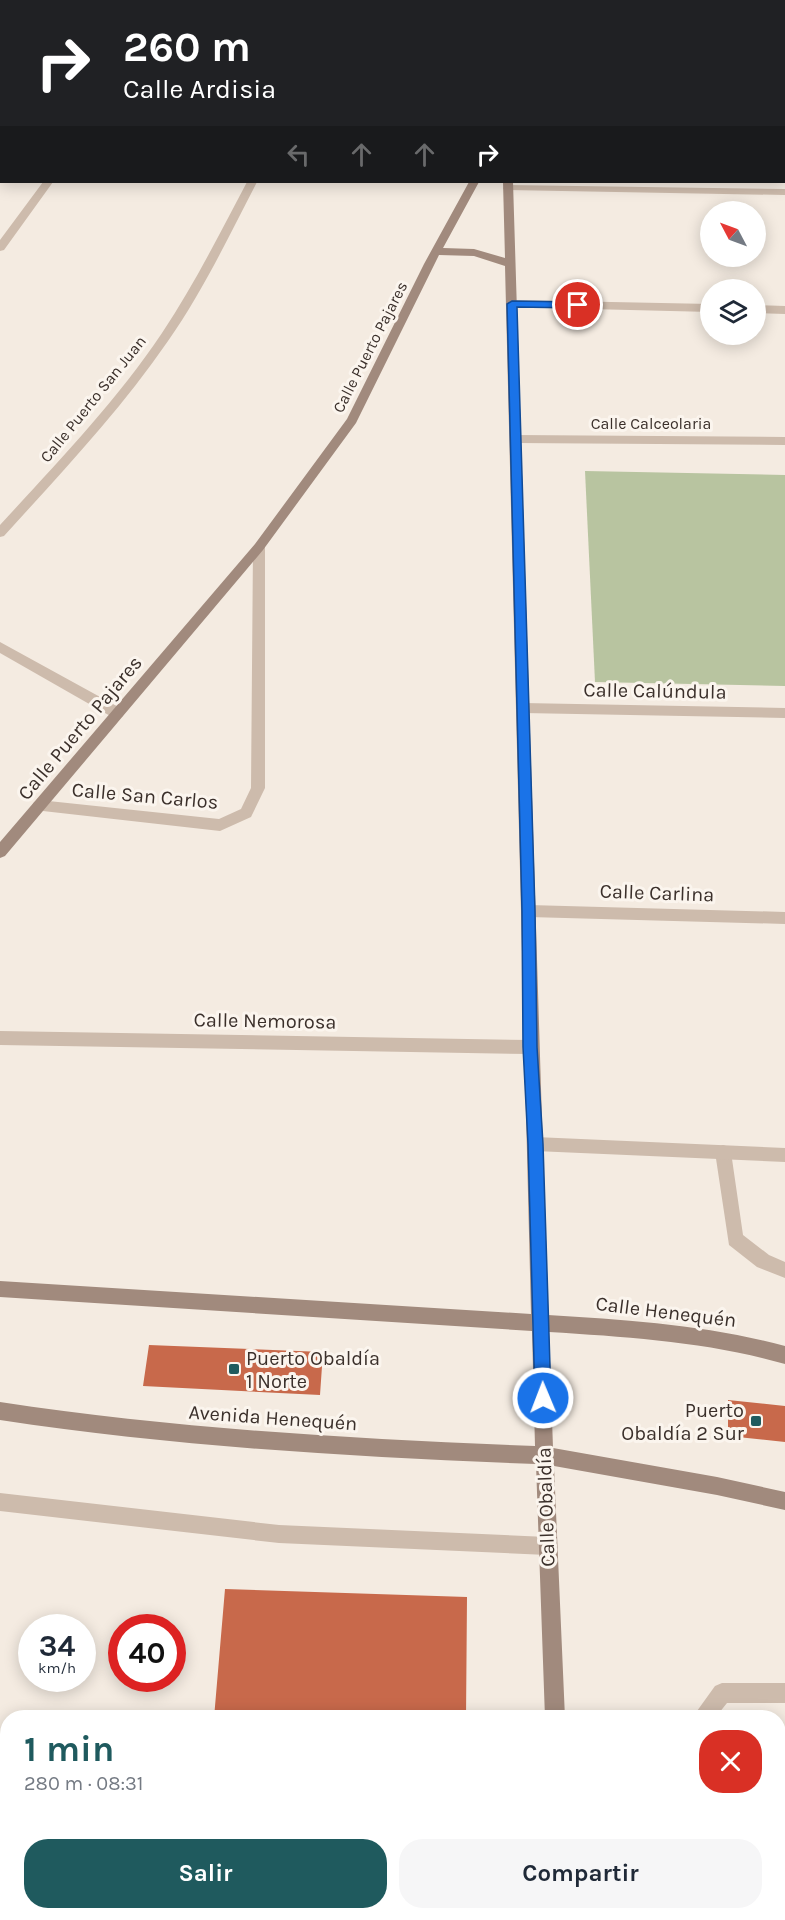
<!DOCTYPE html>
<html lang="es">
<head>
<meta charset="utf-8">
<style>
  :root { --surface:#fff; --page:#f6f6f7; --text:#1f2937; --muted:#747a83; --accent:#1f5a5e }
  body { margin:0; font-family:Karla,sans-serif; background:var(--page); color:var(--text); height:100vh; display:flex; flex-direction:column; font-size:22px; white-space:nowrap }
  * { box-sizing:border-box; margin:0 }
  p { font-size:20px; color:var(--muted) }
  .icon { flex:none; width:33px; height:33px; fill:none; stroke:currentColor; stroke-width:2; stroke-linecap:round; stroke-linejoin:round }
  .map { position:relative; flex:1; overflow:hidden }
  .side { position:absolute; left:0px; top:1710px; width:786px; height:210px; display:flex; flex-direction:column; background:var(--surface); border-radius:24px 24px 0 0; box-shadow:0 3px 15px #0003 }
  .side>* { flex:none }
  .guide { position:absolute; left:0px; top:0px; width:786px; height:183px; box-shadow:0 3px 15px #0003; background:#202124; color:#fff; overflow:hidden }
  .needle { width:39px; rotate:311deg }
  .controls { position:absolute; left:700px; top:201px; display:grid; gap:12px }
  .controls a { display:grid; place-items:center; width:66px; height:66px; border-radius:50%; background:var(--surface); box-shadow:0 3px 15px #0003; font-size:30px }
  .speed { position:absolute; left:18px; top:1614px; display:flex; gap:12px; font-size:30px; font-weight:700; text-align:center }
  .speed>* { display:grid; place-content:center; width:78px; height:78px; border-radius:50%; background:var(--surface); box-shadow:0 3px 15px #0003; line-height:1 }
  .speed small { font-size:15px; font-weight:400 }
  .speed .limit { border:9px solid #d22; background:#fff; color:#111 }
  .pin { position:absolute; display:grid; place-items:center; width:51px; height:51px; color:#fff; margin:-26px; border:3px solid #fff; border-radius:50%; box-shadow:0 2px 6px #0007 }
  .me { position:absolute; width:66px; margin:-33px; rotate:359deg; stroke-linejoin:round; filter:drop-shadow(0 0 4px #0008) }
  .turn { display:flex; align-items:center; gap:21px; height:126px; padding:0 24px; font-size:27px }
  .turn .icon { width:78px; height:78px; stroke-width:2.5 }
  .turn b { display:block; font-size:42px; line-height:51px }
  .lanes { display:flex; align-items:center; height:57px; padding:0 24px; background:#0003; justify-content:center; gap:30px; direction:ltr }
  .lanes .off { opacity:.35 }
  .round { display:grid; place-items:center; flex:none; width:63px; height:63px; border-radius:24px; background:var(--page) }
  .summary { display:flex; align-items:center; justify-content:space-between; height:102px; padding:0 24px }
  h1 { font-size:36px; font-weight:700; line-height:45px; color:var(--accent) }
  .primary-button { display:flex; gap:12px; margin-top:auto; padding:12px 24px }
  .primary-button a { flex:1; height:69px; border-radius:24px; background:var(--accent); color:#fff; font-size:24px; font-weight:700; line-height:69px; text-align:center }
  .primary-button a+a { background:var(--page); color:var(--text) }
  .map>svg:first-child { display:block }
  .green { fill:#b8c4a0 }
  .building { fill:#c8694b }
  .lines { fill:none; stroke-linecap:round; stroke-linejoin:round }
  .lane { fill:#cdbbac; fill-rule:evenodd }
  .street { fill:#cdbbac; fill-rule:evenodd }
  .secondary { fill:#a18a7d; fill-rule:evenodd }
  .route { fill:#1a73e8; stroke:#114b97; stroke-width:1.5 }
  .poi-dot { fill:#1f5a5e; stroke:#fbf5ee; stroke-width:2 }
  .labels { text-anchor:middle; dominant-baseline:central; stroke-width:6; stroke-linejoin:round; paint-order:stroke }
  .far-street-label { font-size:16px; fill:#3b302b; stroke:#fbf5ee }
  .street-label { font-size:20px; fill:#3b302b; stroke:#fbf5ee }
  .poi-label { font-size:20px; fill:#3b302b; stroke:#fbf5ee; text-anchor:start }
</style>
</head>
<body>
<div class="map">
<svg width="785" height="1920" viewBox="0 0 785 1920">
  <rect width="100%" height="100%" fill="#f4ebe1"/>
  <path class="green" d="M585,471L785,475V686L595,682Z"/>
  <path class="building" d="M149,1345L323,1352L320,1395L143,1386Z
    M728,1400L785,1406V1442L728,1436Z
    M225,1589L467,1597L466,1718H214Z"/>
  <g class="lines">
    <path class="lane" d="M723,1145L729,1147L731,1152L743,1235L769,1255L785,1262V1278L757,1267L729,1245L715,1152L717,1147Z
      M0,1493L279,1525L547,1537L554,1539L556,1546L554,1553L547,1555L279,1543L0,1511Z
      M722,1683H785V1703H727L715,1718H692L715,1686Z"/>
    <path class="street" d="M128,0H138L128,2Z
      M306,0H316V2H306Z
      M492,0H502V2H492Z
      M0,47H2V54L0,53Z
      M43,182H53L4,250L0,251V240Z
      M247,182H257C229,236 203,291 168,341C120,411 61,473 4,536L0,537V525C56,464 115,403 162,333C194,285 220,233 247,182Z
      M508,185L785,189V195L504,190L503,188Z
      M512,300L711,304V312L508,307V301Z
      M756,305L785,306V314L756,313Z
      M516,435L785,437V445L516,443L510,439Z
      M259,542L265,547V788L251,817L220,831L34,810L32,806L34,802L39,800L219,819L241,809L251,788L253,547Z
      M0,642L122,709L124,713L122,717H112L0,653Z
      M523,703L785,708V718L523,713L516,708Z
      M529,905L785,912V924L529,917L524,915L522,911L524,907Z
      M0,1031L530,1040L535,1042L538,1047L535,1052L530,1054L0,1045Z
      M535,1137L785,1148V1162L535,1151L529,1149L527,1144L529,1139Z
      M0,1807H8V1827H0Z
      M131,1912H151V1920H131Z"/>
    <path class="secondary" d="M784,79H785V85H784Z
      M469,182H479L443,248L474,249L505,258L503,182H513L548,1315C628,1320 707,1325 785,1346V1364C708,1342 629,1337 549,1332L553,1448L717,1477L785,1492V1510L717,1495L554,1466L565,1718H545L536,1464C356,1457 178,1447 0,1420V1402C177,1429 356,1439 535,1446L532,1331L0,1297V1281L531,1314L505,266L474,256L439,255L356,423L263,550L5,856L0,858V842L255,544L347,419L424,264Z
      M554,1912H574V1920H554Z"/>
  </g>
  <path class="route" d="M512,301L578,302L583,305L578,308L517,307L535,911L537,1047L543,1144L551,1398L549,1403L543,1406L537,1403L535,1398L528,1144L523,1047L522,911L507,304Z"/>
  <g class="poi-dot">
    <rect x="228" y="1363" width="12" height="12" rx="3"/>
    <rect x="750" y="1415" width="12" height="12" rx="3"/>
  </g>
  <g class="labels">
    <g class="far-street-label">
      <text transform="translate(370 347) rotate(-63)">Calle Puerto Pajares</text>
      <text transform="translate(93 399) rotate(-51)">Calle Puerto San Juan</text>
      <text x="651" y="423">Calle Calceolaria</text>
    </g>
    <g class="street-label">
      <text transform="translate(655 691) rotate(1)">Calle Calúndula</text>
      <text transform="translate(80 728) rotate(-50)">Calle Puerto Pajares</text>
      <text transform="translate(145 796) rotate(5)">Calle San Carlos</text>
      <text transform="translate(657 893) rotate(2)">Calle Carlina</text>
      <text transform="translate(265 1021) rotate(1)">Calle Nemorosa</text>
      <text transform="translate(666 1312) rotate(7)">Calle Henequén</text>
      <text transform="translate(273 1418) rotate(4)">Avenida Henequén</text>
      <text transform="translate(546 1507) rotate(-92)">Calle Obaldía</text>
    </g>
    <g class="poi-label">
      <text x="246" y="1358">Puerto Obaldía<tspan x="246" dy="23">1 Norte</tspan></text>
      <text x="744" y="1410" text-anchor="end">Puerto<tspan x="744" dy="23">Obaldía 2 Sur</tspan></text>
    </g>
  </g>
</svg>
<div class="controls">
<a><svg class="needle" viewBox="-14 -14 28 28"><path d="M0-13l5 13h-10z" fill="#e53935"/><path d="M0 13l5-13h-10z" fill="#747a83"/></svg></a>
<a><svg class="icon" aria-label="layers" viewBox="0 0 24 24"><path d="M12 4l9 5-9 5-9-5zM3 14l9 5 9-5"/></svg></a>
</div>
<div class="speed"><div>34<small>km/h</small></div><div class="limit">40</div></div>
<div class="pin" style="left:578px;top:305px;background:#d93025"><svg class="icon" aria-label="arrive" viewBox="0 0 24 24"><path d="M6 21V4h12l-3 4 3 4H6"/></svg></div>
<svg class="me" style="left:543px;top:1398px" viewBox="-20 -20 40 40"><circle r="17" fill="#1a73e8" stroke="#fff" stroke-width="3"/><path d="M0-11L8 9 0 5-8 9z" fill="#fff"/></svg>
<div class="guide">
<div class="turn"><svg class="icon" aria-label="right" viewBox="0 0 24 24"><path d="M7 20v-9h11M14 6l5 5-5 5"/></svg><div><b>260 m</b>Calle Ardisia</div></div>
<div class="lanes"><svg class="icon off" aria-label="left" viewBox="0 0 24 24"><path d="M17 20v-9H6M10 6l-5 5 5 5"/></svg><svg class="icon off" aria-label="ahead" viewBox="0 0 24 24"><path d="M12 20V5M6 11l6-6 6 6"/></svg><svg class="icon off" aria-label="ahead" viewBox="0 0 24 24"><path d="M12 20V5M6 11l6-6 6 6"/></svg><svg class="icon" aria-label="right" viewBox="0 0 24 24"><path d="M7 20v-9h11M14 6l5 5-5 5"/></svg></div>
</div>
<section class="side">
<div class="summary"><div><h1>1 min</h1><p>280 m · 08:31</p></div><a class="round" style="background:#d93025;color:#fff"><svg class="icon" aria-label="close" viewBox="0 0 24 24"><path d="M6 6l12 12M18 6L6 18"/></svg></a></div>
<div class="primary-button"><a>Salir</a><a>Compartir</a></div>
</section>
</div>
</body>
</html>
